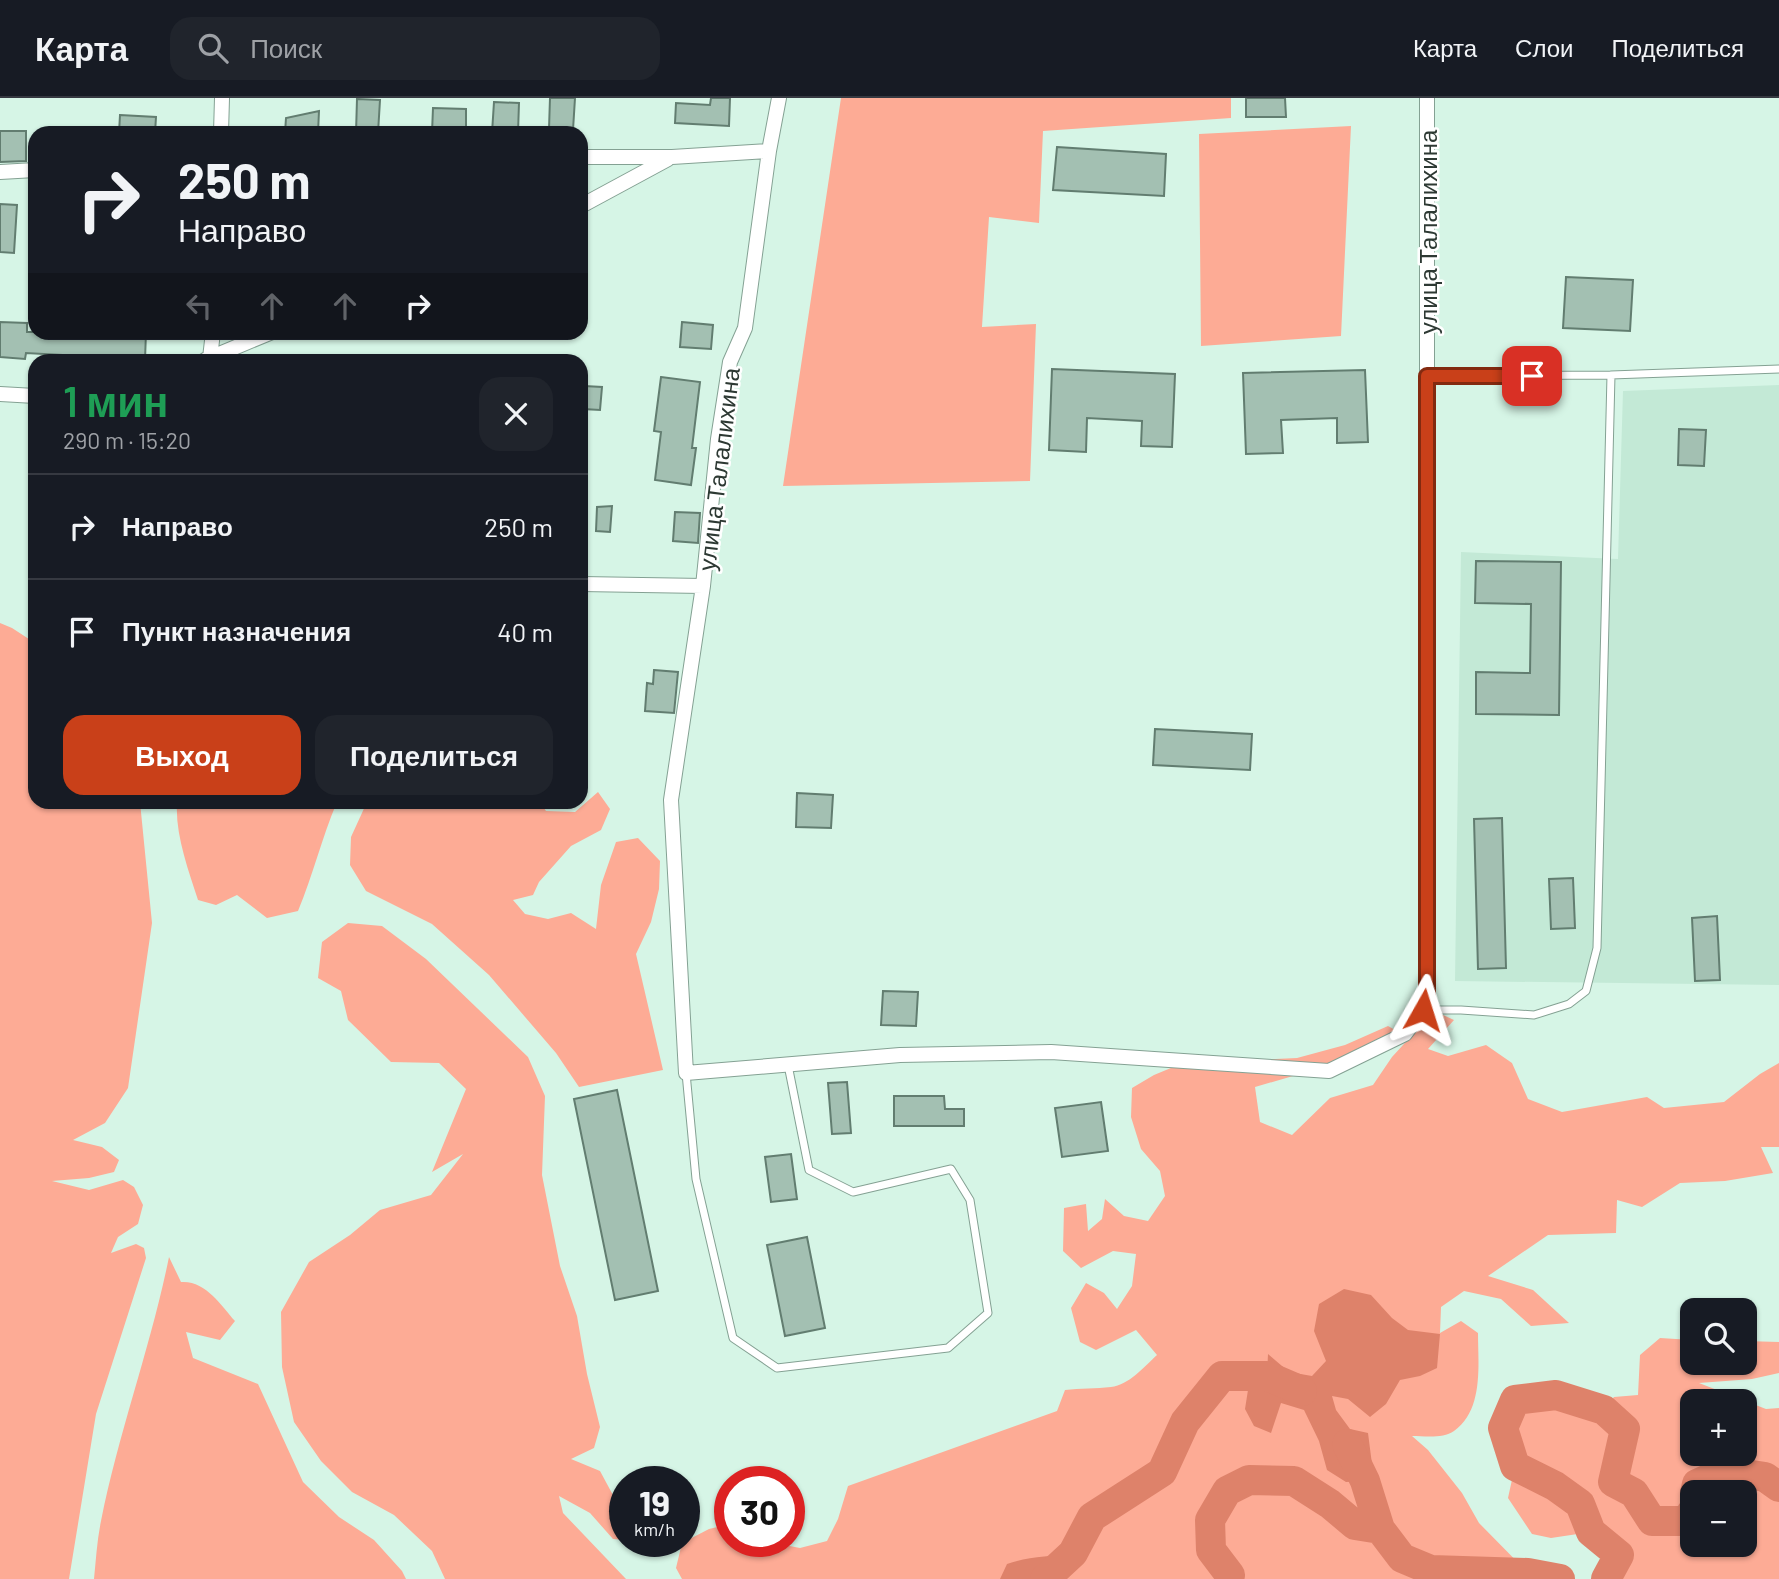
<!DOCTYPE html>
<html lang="ru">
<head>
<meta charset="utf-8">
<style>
  :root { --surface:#171b24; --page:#20242c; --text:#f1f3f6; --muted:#9ea1a6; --line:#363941; --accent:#c94019 }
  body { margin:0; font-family:Barlow,sans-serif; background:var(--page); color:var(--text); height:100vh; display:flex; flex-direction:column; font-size:26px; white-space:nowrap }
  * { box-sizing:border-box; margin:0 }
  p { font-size:23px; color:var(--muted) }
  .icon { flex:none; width:38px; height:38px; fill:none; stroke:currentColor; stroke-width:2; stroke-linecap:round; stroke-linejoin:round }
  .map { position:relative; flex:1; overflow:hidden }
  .sheet { position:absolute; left:28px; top:256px; width:560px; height:455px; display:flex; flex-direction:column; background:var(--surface); border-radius:21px; box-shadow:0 2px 5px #0004 }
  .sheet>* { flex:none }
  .guide { position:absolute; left:28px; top:28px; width:560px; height:214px; border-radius:21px; box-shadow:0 2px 5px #0004; background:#171b24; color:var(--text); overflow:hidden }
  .tools { position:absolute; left:1680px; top:1200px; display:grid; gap:14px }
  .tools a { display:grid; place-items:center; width:77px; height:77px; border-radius:14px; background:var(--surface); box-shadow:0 2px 5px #0004; font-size:35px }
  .speed { position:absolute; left:609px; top:1368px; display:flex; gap:14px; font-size:35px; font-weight:700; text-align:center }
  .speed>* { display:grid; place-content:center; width:91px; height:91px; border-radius:50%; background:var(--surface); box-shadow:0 2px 5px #0004; line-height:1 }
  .speed small { font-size:18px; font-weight:400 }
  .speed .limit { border:10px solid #d22; background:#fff; color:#111 }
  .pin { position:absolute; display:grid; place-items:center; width:60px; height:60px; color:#fff; margin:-30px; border-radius:14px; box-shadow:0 4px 10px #0006 }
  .me { position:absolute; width:77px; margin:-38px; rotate:6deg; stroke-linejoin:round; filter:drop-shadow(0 0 5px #0008) }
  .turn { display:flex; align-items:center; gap:24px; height:147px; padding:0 35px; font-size:32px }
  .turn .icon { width:91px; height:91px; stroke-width:2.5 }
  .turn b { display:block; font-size:49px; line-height:60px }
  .lanes { display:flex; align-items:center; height:66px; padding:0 35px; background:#0003; justify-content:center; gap:35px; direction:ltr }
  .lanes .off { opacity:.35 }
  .round { display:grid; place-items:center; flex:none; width:74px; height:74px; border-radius:21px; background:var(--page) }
  .head { display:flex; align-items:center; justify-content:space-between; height:119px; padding:0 35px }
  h1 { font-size:42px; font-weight:600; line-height:52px; color:#1e9e55 }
  .button { display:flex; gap:14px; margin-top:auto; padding:14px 35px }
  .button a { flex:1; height:80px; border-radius:21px; background:var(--accent); color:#fff; font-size:28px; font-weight:600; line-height:80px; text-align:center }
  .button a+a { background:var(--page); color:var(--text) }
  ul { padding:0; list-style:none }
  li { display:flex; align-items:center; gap:21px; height:105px; padding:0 35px; border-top:2px solid var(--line) }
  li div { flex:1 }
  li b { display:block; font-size:26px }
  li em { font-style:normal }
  header { display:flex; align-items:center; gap:42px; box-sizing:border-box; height:98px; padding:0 35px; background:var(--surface); border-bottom:2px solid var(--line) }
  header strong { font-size:33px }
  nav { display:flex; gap:38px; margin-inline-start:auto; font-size:24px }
  .search { width:490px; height:63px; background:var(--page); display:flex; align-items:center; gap:18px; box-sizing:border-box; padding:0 24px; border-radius:21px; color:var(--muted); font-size:26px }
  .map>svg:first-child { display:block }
  .built { fill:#c3e9d6 }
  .green { fill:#fdab95; fill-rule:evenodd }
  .water { fill:#de826a }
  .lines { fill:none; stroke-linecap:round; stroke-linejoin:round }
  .river { stroke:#de826a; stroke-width:30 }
  .building { fill:#a3c0b2; stroke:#627d70; stroke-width:2 }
  .lane-casing { stroke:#84a193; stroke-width:9 }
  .street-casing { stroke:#84a193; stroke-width:16 }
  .lane { stroke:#fff; stroke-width:7 }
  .street { stroke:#fff; stroke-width:14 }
  .route-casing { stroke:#832a10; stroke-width:18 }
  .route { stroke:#c94019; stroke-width:12 }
  .labels { text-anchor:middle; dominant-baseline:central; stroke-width:5; stroke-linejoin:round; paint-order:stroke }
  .street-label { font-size:24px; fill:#2d3933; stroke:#fff }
</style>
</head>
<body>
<header>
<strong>Карта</strong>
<div class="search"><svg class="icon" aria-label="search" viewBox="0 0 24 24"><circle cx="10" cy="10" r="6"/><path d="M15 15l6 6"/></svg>Поиск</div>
<nav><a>Карта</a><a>Слои</a><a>Поделиться</a></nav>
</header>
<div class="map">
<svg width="1779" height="1481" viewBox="0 0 1779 1481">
  <rect width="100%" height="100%" fill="#d6f5e6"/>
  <path class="built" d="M1779,287V887L1455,883L1461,454L1618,461L1623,293Z"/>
  <path class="green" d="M841,0H1231V20L1043,33L1039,125L989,119L982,229L1036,226L1030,383L783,388Z
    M1351,28L1341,238L1201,248L1199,36Z
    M0,525L12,530L35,545V704H140L152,825L128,990L105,1025L73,1042L102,1049L119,1062L114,1074L89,1080L52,1083L89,1092L123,1082L134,1089L143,1107L138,1126L118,1139L111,1155L136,1146L144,1150L146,1160L96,1316L69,1481H0Z
    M598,694L610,711L601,732L571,748L539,784L533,797L513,802L525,816L548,821L571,815L596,831L601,787L616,744L638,740L660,763L659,791L651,824L636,856L663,972L579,989L556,955L489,877L432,826L366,793L350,767L351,739L367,704H540L546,713L575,714Z
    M177,704H275L283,708L279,704H337C322,739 313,777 298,813L267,820L237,797L216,807L198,802C188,771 175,736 177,704Z
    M348,825L382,828L426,861L528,959L545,998L542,1077L560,1168L577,1218L587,1276L600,1329L594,1350L571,1361L600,1373L621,1412L625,1442L613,1441L590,1415L559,1398L563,1415L626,1481H445L432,1453L394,1417L352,1394L321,1363L294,1324L282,1269L281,1214L309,1164L350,1137L380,1112L431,1097L463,1056L432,1074L466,991L439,965L391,964L348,922L341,893L318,880L322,844Z
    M1441,916L1454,922L1428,951L1448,958L1486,947L1512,965L1528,1001L1562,1014L1647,999L1664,1010L1724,1004L1760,976L1779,965V1049H1761L1773,1075L1725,1083L1680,1085L1642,1109L1617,1102L1616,1135L1548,1137L1488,1178L1533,1192L1569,1225L1531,1228L1501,1201L1464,1193L1441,1209L1440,1235L1461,1223L1478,1235C1478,1266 1484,1312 1454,1333C1443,1341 1424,1338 1412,1338L1428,1352L1462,1395L1479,1425L1534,1481H682L676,1470L682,1445L709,1431L730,1426V1444H769L800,1450L827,1443L838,1421L848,1388L1057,1313L1065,1292C1080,1290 1096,1291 1111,1289C1129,1287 1144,1269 1157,1257L1136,1232L1096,1252L1080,1244L1071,1210L1086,1185L1104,1195L1117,1211L1132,1188L1136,1156L1113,1153L1081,1170L1063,1153L1064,1110L1086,1106L1088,1133L1102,1121L1105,1101L1124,1118L1148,1123L1165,1098L1160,1073L1141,1051L1131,1019L1132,990L1154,977L1183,965L1297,960L1345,947L1388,928L1397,933L1325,978H1293L1255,989L1260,1024L1292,1037L1330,1000L1373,987L1392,959L1414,935Z
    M169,1159L181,1184C205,1182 221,1207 235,1223L220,1242L186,1234L193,1260L258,1286L303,1384L339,1419L374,1442L402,1473L406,1481H94C96,1462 97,1442 101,1423C119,1333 151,1248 169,1159Z
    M1660,1240L1692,1242V1265H1745V1243L1779,1244V1275L1752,1281L1699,1285L1766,1311L1779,1310V1481H1606L1619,1457L1591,1434L1551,1440L1532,1436L1508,1400L1515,1368L1503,1330L1515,1302L1556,1297L1604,1311L1614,1299L1638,1297L1640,1257ZM1692,1304H1745V1356H1692ZM1692,1395H1745V1447H1692Z"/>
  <path class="water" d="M1344,1191L1371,1197L1392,1220L1408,1232L1440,1236L1437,1270L1420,1278L1400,1282L1386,1306L1370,1319L1348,1301L1332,1298L1336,1312L1350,1331L1368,1335L1373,1374L1365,1383L1346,1384L1327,1372L1319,1343L1304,1312L1281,1305L1271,1335L1254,1328L1245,1311L1248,1292L1267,1278L1268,1256L1289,1274L1312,1278L1326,1263L1314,1233L1319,1206Z
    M1073,1455L1058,1481H1000L1007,1466C1029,1458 1050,1459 1073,1455Z"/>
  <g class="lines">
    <path class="river" d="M1347,1346L1365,1383L1380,1431
      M1695,1395L1697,1386L1726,1373L1765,1379L1779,1389
      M1045,1481L1073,1455L1092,1419L1162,1374L1185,1324L1222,1278H1267L1302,1293
      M1229,1481L1230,1477L1211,1452L1210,1422L1227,1393L1249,1382L1294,1383L1330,1406L1355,1427L1380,1431L1402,1460L1431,1472L1528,1475L1560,1481
      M1606,1481L1619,1457L1591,1434L1580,1406L1555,1388L1515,1368L1503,1330L1515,1302L1556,1297L1604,1312L1625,1331L1613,1384L1634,1395L1652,1423H1691L1692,1414"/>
  </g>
  <path class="building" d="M550,0H575L573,32L549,31Z
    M711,0H730L729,28L675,25L676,5L710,7Z
    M1246,0H1285L1286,19H1246Z
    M357,1L380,2L378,35H356Z
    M494,4L519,5L518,35H492Z
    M433,10L466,11V35H432Z
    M319,13L318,35H285L286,20Z
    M120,17L156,19L155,35H119Z
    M0,33H26V63L0,64Z
    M1057,49L1166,56L1164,98L1053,92Z
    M0,106L17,107L14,155L0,154Z
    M1566,179L1633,182L1630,233L1563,230Z
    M0,224L27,225V234H146L145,262H98L99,259L26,255L25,261L0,259Z
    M682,224L713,227L711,251L680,249Z
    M1052,271L1175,276L1172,349L1141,348L1142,323L1087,320L1086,354L1049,352Z
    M1365,272L1368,344L1337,345V320L1281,322L1283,355L1246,356L1243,275Z
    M661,279L700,284L692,350H696L691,387L655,382L661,334L654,333Z
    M584,288L602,289L600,312L583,311Z
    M1679,331L1706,332L1704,368L1678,367Z
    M612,408L610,434L596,433L597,409Z
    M675,414L700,415L698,445L673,443Z
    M1476,463L1561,464L1559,617L1476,616V574L1530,575L1531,506L1475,505Z
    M654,572L678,574L674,615L645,613L647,585L653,586Z
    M1155,631L1252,636L1250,672L1153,667Z
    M797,695L833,697L831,730L796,729Z
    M1502,720L1506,870L1478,871L1474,721Z
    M1573,780L1575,830L1551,831L1549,781Z
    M1717,818L1720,882L1695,883L1692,820Z
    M883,893L918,894L916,928L881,927Z
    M847,984L851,1035L832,1036L828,985Z
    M617,992L658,1193L615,1202L574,1001Z
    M894,998H944L945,1011H964V1028H894Z
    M1101,1004L1108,1053L1062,1059L1055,1010Z
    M791,1056L797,1101L771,1104L765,1059Z
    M807,1139L825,1230L785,1238L767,1147Z"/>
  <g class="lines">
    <g class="lane-casing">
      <path id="lane" d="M1611,277L1779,271
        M1423,912H1461L1534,917L1569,906L1586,893L1597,850L1611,277L1427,278
        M686,975L696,1081L733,1240L777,1270L948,1250L988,1215L970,1102L951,1071L853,1094L809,1072L788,967"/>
    </g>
    <g class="street-casing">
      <path id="street" d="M779,0L769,53L745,230L730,264L718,341L703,488L671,702L686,975L900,957L1051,954L1329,973L1405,936L1423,912L1427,898V0
        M221,35L222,0
        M581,59H672L769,53
        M0,74L35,72
        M581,108L668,61
        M210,260L213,234
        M205,262L272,234
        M0,296L35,298
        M581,486L703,488"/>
    </g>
    <use href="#lane" class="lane"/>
    <use href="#street" class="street"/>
  </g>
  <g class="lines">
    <g class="route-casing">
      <path id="route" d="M1423,912L1427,898V278H1532"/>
    </g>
    <use href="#route" class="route"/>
  </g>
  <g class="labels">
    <g class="street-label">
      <text transform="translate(1427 134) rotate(-90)">улица Талалихина</text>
      <text transform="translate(718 371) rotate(-83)">улица Талалихина</text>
    </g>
  </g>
</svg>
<div class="tools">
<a><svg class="icon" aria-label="search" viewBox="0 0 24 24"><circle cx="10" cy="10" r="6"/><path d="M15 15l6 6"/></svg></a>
<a>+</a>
<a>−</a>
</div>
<div class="speed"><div>19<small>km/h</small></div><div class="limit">30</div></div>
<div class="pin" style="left:1532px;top:278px;background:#d93025"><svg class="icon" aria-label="arrive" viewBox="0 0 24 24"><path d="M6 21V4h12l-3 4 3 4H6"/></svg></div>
<svg class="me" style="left:1423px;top:912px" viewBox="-20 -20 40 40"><path d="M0-17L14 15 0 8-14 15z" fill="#c94019" stroke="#fff" stroke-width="4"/></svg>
<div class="guide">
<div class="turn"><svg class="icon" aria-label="right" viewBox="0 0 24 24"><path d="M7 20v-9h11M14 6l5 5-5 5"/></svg><div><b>250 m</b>Направо</div></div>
<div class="lanes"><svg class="icon off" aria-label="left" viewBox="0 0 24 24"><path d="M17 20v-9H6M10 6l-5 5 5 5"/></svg><svg class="icon off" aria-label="ahead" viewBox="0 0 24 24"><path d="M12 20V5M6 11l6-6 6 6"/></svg><svg class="icon off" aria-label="ahead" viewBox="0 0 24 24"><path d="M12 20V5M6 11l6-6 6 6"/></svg><svg class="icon" aria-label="right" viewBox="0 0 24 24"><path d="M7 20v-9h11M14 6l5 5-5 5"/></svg></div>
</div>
<section class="sheet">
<div class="head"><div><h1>1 мин</h1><p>290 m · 15:20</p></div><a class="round"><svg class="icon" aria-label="close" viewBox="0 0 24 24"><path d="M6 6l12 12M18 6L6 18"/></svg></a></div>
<ul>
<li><svg class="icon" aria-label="right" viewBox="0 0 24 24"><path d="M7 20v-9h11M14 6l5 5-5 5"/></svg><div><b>Направо</b></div><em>250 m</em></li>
<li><svg class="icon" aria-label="arrive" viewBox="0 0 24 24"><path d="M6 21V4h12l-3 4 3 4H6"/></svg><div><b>Пункт назначения</b></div><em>40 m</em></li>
</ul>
<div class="button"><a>Выход</a><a>Поделиться</a></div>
</section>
</div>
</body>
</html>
